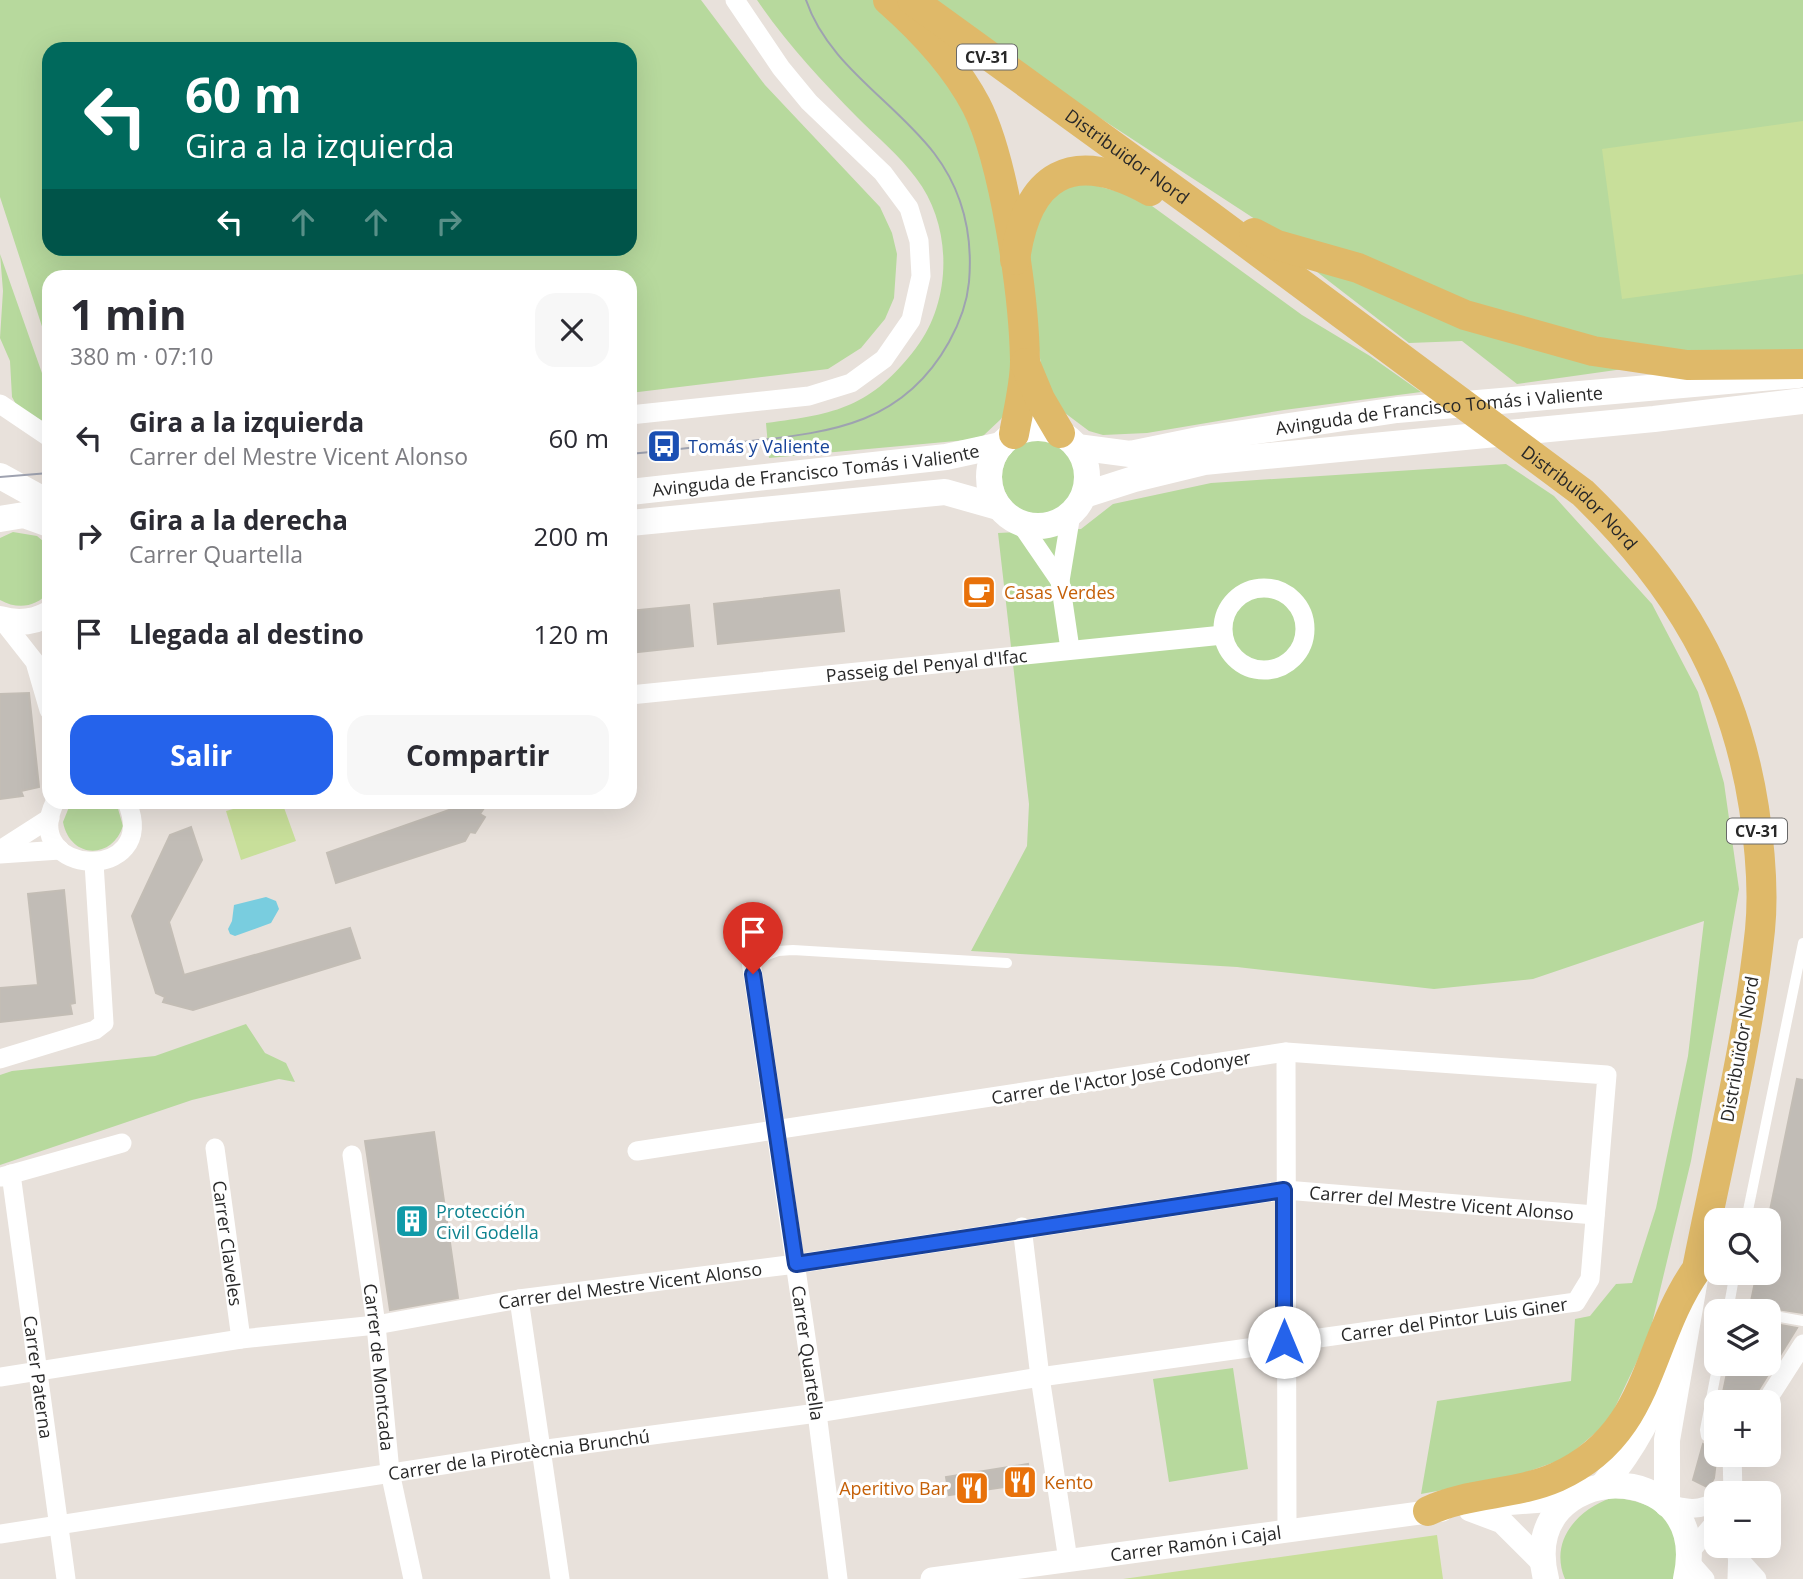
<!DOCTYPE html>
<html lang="es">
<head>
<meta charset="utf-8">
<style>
  :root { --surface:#fff; --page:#f7f7f7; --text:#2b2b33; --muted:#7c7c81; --accent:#2563eb }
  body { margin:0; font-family:"Open Sans",sans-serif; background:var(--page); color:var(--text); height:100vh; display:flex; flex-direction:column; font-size:26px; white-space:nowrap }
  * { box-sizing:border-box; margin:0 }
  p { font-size:23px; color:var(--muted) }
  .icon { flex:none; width:38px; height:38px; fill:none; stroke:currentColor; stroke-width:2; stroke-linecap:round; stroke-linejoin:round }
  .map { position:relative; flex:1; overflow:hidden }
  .drawer { position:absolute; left:42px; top:270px; width:595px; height:539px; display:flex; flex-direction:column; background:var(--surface); border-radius:21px; box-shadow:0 7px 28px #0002 }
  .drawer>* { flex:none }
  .banner { position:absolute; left:42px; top:42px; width:595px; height:214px; border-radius:21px; box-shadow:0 7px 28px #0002; background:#00695c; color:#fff; overflow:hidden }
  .fabs { position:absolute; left:1704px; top:1208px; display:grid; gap:14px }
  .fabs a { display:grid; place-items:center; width:77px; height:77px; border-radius:14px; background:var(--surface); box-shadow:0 7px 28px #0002; font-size:35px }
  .pin { position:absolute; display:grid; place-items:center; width:60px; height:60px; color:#fff; margin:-72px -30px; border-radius:50% 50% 50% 0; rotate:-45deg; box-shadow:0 0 7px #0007 }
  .pin .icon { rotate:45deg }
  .me { position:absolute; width:77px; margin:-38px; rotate:0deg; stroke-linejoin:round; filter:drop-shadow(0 0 5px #0008) }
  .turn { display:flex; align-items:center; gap:24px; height:147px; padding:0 28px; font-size:32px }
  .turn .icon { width:91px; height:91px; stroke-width:2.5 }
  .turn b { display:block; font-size:49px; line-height:60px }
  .lanes { display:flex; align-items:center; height:66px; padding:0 28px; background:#0003; justify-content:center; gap:35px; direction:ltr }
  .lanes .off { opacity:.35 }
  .round { display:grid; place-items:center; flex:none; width:74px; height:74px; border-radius:21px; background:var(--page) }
  .headline { display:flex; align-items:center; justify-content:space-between; height:119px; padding:0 28px }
  h1 { font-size:42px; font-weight:700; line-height:52px }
  .primary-button { display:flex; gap:14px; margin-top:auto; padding:14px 28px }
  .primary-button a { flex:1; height:80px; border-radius:21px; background:var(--accent); color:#fff; font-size:28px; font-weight:700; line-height:80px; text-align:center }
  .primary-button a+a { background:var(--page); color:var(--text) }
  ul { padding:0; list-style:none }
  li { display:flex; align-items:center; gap:21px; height:98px; padding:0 28px }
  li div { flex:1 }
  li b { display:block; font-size:26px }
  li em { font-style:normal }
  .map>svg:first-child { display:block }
  .green { fill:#b7d99d; fill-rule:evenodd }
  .pitch { fill:#c8df9a }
  .water { fill:#79cddf }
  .building { fill:#c1bcb6; stroke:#c3bdb5; stroke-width:2 }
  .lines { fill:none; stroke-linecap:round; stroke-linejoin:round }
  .service { stroke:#fff; stroke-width:10 }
  .minor { stroke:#fff; stroke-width:19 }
  .tertiary { stroke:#fff; stroke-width:23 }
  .secondary { stroke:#fff; stroke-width:26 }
  .primary { stroke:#dfb969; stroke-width:30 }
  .tram { stroke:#9ea2b0; stroke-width:2 }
  .route-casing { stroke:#184099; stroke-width:18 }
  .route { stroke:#2563eb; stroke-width:12 }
  .labels { text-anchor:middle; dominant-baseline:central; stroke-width:6; stroke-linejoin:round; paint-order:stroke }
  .shield { fill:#fff; stroke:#686868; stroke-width:2 }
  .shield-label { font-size:16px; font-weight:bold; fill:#282828 }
  .street-label { font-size:18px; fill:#282828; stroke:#fff }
  .transit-label { font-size:18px; fill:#164399; stroke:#fff; text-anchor:start }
  .food-label { font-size:18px; fill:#c56008; stroke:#fff; text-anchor:start }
  .culture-label { font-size:18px; fill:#0d838f; stroke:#fff; text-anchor:start }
</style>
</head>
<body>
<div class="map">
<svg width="1803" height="1579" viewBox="0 0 1803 1579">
  <rect width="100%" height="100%" fill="#e8e1db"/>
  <path class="green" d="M0,0H701L765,85L880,207L892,233L897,254L894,298L885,319L861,348L828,369L630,393V276H49V348L0,197ZM630,49V248H49V49Z
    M757,0H874L927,47L944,71L994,177L1015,363L1008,407L1001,419L983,436L967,440L769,458L766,423C837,414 871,407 916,348C952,301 953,226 916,178C900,156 877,137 857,117C821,80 786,43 757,0Z
    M936,0H1803V357L1694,359L1517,384L1462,341L1409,343L1308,265L1261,223L1054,88Z
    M1072,179L1141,198L1302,315L1370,356L1421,392L1284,410L1147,433L1103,435L1089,431L1065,413L1044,388L1025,246L1036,207Z
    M0,254L49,393V425L17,406L12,397L10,361L0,338L3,291Z
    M1002 477a38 38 0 1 1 76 0a38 38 0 1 1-76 0Z
    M1506,464L1554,496L1652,604L1698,692L1724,783L1739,889L1691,1161L1649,1336L1608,1422L1566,1458L1513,1477L1421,1494L1437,1401L1571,1381L1575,1319L1590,1316L1616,1284L1632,1283L1656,1208L1688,1056L1704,921L1533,979L1434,989L1237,967L971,951L1027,846L1029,804L998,533L1081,529L1113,504L1211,483Z
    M13,532L37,536L49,546V592C36,607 18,610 0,600V538Z
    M71,802H116L123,826C112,860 70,859 63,822Z
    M246,1024L265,1053L286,1063L295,1082L279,1079L192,1100L0,1165V1075L12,1071L155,1056Z
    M1233,1368L1248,1469L1169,1482L1153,1379Z
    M1611,1498C1632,1498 1670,1508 1676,1534C1679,1547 1675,1565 1675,1579H1565C1549,1541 1577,1510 1611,1498Z"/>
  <path class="pitch" d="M1803,121V274L1622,299L1602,149Z
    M258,802H282L296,841L241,860L226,811Z
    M1437,1535L1443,1579H1123Z"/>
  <path class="water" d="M266,897L276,901L279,909L271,923L235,936L230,934L228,929L232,921L234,905Z"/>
  <path class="building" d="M839,590L844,631L718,644L714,604Z
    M689,605L693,646L630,653V611Z
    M29,693L39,787L21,791L23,796L0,799V694Z
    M450,802H488L480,814L485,817L475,833L470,832L465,841L336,883L327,853L452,809Z
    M191,827L202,860L169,922L184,975L350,928L360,958L193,1010L163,1002L165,997L156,993L132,916L170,835Z
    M64,890L75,1003L70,1004L72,1014L0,1022V988L38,985L28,894Z
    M1797,1079L1803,1080V1313L1770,1308L1749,1311L1757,1272H1769L1768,1220Z
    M434,1132L458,1298L390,1310L365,1141Z
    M1769,1323L1797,1328L1751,1402H1721L1729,1363H1769Z
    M1703,1444L1717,1452L1714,1478L1709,1488L1693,1480Z
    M1028,1464L1031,1483L949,1495L946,1477Z"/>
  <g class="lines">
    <path class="service" d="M751,961L778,951L793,950L1007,963
      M1746,1220L1803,943
      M1728,1308L1742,1311
      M1728,1311L1735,1272
      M1769,1315L1803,1321
      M1717,1443L1706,1436L1705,1430L1718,1363"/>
    <g class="minor">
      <path d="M0,404L49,437"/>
      <path d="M630,415L809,396L851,383L884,359L911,320L921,276L919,241L909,208L883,173L809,102L781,68L735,0"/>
      <path d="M1021,524L1060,581"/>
      <circle cx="1264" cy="629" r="41"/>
      <path d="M2,620L35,662L49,710"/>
      <path d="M1070,649L1060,581L1071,514"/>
      <path id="s1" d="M630,695L1223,635"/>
      <path d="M55,802C18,877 161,885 127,802"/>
      <path d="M0,850L50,818"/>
      <path d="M0,854L60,850"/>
      <path id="s2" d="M751,961L817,1413L838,1579"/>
      <path d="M1286,1052L1287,1530"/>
      <path d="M0,1059L95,1030L104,1023L94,863"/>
      <path id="s3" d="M215,1148L241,1339"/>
      <path id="s4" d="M352,1155L376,1325L390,1472L413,1579"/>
      <path id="s5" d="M11,1174L66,1579"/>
      <path d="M1,1177L122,1143"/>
      <path d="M1022,1227L1040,1377L1068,1560"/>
      <path d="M519,1299L560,1579"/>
      <path id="s6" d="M0,1377L241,1339L376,1325L519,1299L796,1264L1285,1190L1595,1215"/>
      <path d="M1766,1402L1803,1344"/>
      <path d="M1732,1454L1733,1493"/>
      <path d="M1667,1504C1685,1509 1701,1512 1717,1500"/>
      <path id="s7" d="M0,1534L540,1450L817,1413L1040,1377L1576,1302L1590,1279L1607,1075L1286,1052L637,1151"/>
      <path d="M1689,1553L1717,1520"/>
      <path d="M1737,1557L1757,1579"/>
      <path d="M1689,1561L1705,1579"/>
      <path d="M1737,1579L1738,1545"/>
    </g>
    <g class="tertiary">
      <path d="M1490,1505L1570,1499"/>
      <path d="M1470,1510L1502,1522L1543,1563"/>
      <path id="s8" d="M932,1579L1442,1510"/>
    </g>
    <g class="secondary">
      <circle cx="1038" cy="477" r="49"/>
      <path id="s9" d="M1077,447L1130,454L1203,439L1397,410L1798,375"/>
      <path d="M0,476L49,503"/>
      <path id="s10" d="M630,492L946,457L1001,445"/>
      <path d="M1084,495L1134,479L1204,462L1654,419L1803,401"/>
      <path d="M0,519L24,515L49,524"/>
      <path d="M630,523L945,492L998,507"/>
      <path d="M0,619C17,624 33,623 49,614"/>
      <path d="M1604,1484C1634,1448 1655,1409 1669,1365"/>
      <path d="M1667,1504V1440L1696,1273"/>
      <path d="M1546,1579C1515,1457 1715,1452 1686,1579"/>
    </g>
    <g class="primary">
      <path d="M888,0C922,30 955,65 976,105C1005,161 1024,297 1025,361C1025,384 1018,412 1014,434"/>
      <path id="s11" d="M912,0L1210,216L1583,493C1677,584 1734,679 1754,808C1760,848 1764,890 1760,930C1748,1044 1719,1157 1697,1269C1645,1342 1653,1434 1557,1477C1516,1495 1469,1492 1428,1511"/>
      <path d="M1254,233L1277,245L1358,268L1465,315L1593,351L1687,365L1803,364"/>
      <path d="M1015,260C1027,174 1072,148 1150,191"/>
      <path d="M1025,363L1040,399L1060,433"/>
    </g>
    <path class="tram" d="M630,454C670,450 711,446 751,441C834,432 904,423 949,342C959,324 967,303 969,282C973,235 963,191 934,153C893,100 828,65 806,0
      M0,477L49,473"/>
  </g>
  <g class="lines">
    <g class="route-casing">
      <path id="route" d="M753,974L796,1264L1284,1190V1342"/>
    </g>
    <use href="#route" class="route"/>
  </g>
  <defs>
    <g id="bus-square" transform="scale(1.75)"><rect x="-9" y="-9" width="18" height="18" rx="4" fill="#1a4fb4" stroke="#fff"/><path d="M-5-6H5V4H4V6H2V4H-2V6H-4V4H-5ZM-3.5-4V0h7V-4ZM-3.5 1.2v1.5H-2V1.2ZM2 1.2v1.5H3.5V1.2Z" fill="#fff"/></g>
    <g id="cafe-square" transform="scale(1.75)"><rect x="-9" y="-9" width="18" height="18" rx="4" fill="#e8710a" stroke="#fff"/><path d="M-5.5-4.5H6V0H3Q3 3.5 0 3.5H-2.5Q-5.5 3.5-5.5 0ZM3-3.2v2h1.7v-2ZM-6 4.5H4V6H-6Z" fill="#fff"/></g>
    <g id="building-square" transform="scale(1.75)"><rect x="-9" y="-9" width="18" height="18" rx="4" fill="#0f9aa8" stroke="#fff"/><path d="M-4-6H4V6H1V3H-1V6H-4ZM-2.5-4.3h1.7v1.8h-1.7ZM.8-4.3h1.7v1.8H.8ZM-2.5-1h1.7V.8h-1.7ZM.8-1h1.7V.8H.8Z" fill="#fff"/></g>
    <g id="restaurant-square" transform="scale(1.75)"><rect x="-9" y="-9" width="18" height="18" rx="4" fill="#e8710a" stroke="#fff"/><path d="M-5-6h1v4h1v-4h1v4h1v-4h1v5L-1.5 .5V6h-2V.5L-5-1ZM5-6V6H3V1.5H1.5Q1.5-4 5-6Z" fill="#fff"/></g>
  </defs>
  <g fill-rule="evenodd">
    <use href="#bus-square" x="664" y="446"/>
    <use href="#cafe-square" x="979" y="592"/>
    <use href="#building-square" x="412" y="1221"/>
    <use href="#restaurant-square" x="1020" y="1482"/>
    <use href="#restaurant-square" x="972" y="1488"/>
  </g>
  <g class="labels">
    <g class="shield">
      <rect x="957" y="44.5" width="60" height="25" rx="5"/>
      <rect x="1727" y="818.5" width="60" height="25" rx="5"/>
    </g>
    <g class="shield-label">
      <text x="987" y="57">CV-31</text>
      <text x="1757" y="831">CV-31</text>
    </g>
    <g class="street-label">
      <text stroke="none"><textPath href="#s11" startOffset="266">Distribuïdor Nord</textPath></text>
      <text stroke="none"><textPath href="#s9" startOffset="366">Avinguda de Francisco Tomás i Valiente</textPath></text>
      <text stroke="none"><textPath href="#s10" startOffset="187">Avinguda de Francisco Tomás i Valiente</textPath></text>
      <text stroke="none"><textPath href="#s11" startOffset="833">Distribuïdor Nord</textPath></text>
      <text stroke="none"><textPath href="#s1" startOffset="298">Passeig del Penyal d'Ifac</textPath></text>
      <text transform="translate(1739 1049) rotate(-80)">Distribuïdor Nord</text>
      <text transform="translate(1121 1077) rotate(-9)">Carrer de l'Actor José Codonyer</text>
      <text stroke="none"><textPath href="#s6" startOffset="1456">Carrer del Mestre Vicent Alonso</textPath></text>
      <text stroke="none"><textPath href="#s3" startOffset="96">Carrer Claveles</textPath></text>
      <text stroke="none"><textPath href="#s6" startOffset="637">Carrer del Mestre Vicent Alonso</textPath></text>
      <text stroke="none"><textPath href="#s7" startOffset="1470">Carrer del Pintor Luis Giner</textPath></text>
      <text stroke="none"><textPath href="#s2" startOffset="396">Carrer Quartella</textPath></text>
      <text stroke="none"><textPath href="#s4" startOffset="214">Carrer de Montcada</textPath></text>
      <text stroke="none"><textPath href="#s5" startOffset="205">Carrer Paterna</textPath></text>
      <text stroke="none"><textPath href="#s7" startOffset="525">Carrer de la Pirotècnia Brunchú</textPath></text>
      <text stroke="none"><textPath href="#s8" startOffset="266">Carrer Ramón i Cajal</textPath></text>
    </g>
    <g class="transit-label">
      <text x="688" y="446">Tomás y Valiente</text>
    </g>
    <g class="food-label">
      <text x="1004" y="592">Casas Verdes</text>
      <text x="1044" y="1482">Kento</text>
      <text x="948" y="1488" text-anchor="end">Aperitivo Bar</text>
    </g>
    <g class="culture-label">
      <text x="436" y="1211">Protección<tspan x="436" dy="21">Civil Godella</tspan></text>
    </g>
  </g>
</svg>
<div class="fabs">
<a><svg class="icon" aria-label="search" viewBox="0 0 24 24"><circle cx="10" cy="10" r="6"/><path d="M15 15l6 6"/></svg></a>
<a><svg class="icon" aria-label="layers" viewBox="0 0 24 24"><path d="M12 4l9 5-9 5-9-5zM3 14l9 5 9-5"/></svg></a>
<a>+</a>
<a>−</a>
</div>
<div class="pin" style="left:753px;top:974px;background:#d93025"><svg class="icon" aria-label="arrive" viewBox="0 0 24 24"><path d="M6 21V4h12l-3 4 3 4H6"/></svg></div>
<svg class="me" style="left:1284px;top:1342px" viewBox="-20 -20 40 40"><circle r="19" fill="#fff"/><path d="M0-13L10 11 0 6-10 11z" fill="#2563eb"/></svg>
<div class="banner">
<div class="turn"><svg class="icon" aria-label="left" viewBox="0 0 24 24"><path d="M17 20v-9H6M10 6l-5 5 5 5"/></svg><div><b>60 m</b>Gira a la izquierda</div></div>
<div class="lanes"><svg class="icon" aria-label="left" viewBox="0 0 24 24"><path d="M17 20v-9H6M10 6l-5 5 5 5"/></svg><svg class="icon off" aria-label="ahead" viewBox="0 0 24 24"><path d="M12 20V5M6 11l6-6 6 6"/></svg><svg class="icon off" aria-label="ahead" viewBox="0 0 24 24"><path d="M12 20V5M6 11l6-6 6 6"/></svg><svg class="icon off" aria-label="right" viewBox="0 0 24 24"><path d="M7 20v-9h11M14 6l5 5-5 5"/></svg></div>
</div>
<section class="drawer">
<div class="headline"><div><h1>1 min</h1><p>380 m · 07:10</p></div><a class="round"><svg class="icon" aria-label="close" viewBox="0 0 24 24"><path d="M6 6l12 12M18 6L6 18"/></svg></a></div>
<ul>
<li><svg class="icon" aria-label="left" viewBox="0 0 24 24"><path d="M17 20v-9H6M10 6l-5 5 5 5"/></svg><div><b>Gira a la izquierda</b><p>Carrer del Mestre Vicent Alonso</p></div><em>60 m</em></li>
<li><svg class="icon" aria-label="right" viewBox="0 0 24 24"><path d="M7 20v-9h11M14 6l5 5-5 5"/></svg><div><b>Gira a la derecha</b><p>Carrer Quartella</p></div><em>200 m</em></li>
<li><svg class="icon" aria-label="arrive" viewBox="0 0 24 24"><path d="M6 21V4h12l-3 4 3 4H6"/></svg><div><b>Llegada al destino</b></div><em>120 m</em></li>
</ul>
<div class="primary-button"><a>Salir</a><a>Compartir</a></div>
</section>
</div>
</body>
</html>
